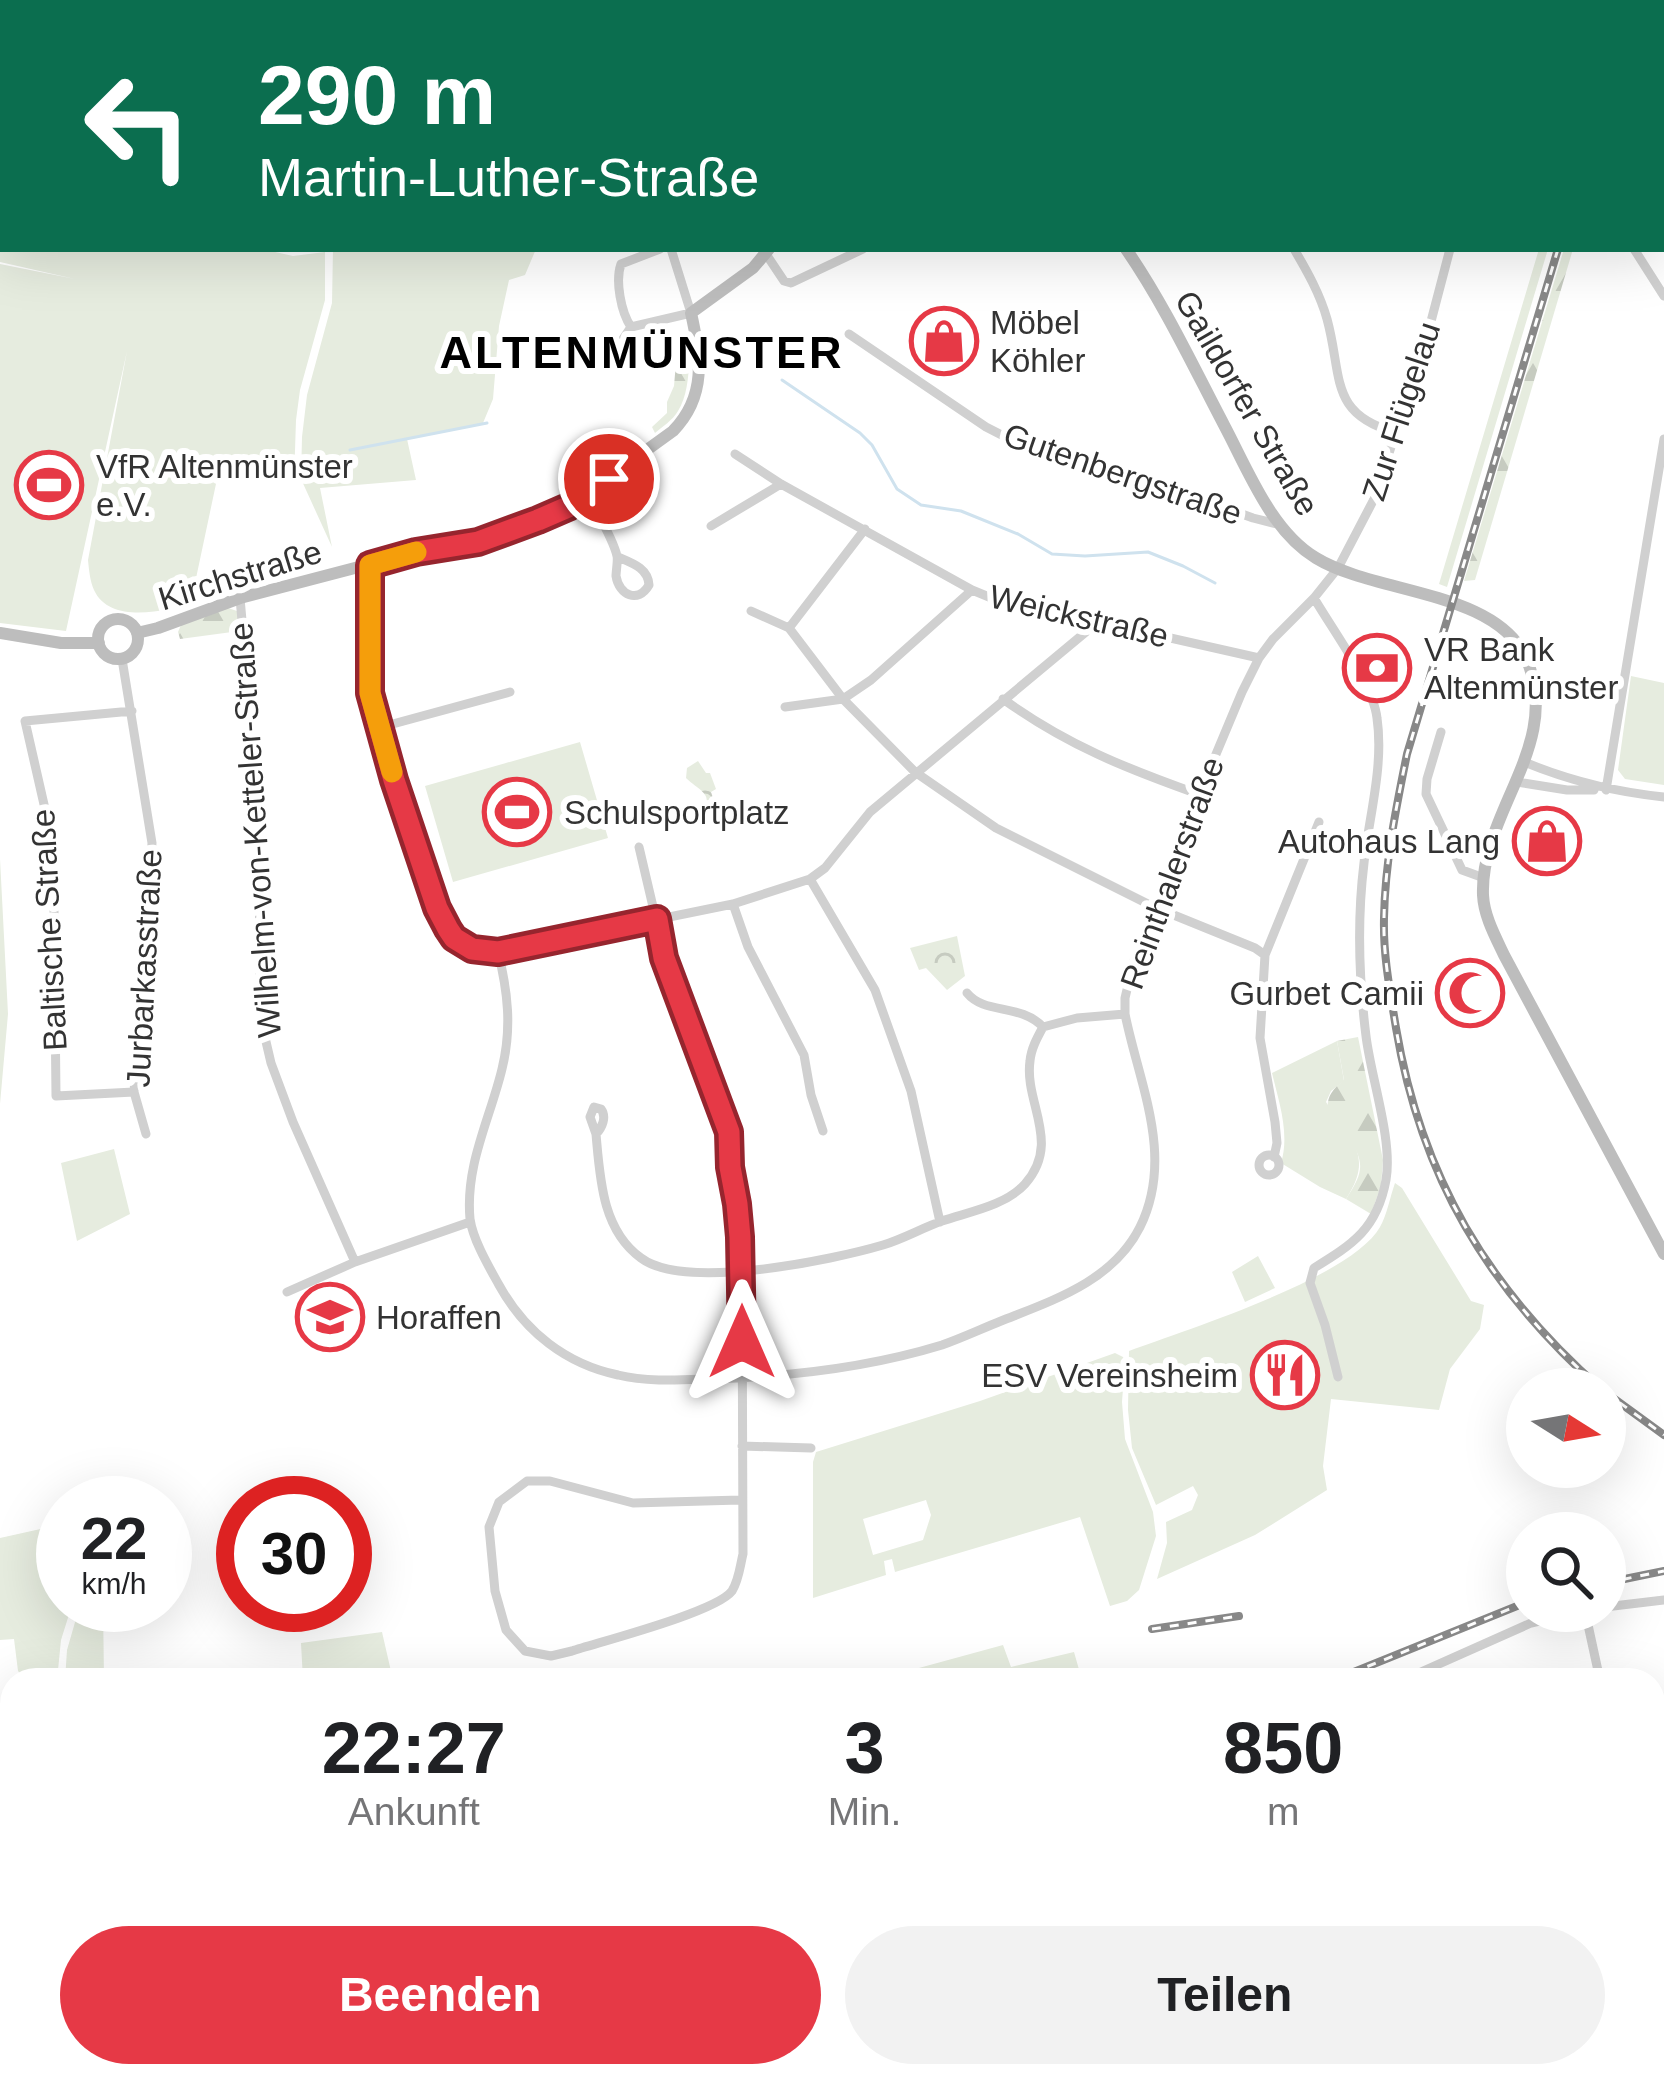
<!DOCTYPE html>
<html lang="de">
<head>
<meta charset="utf-8">
<style>
  :root { --surface:#fff; --page:#f2f2f2; --text:#202124; --muted:#757577; --accent:#e63946 }
  body { margin:0; font-family:Arial,sans-serif; background:var(--page); color:var(--text); height:100vh; display:flex; flex-direction:column; font-size:45px; white-space:nowrap }
  * { box-sizing:border-box; margin:0 }
  p { font-size:39px; color:var(--muted) }
  .icon { flex:none; width:66px; height:66px; fill:none; stroke:currentColor; stroke-width:2; stroke-linecap:round; stroke-linejoin:round }
  .map { position:relative; flex:1; overflow:hidden }
  .drawer { position:absolute; left:0px; top:1668px; width:1665px; height:420px; display:flex; flex-direction:column; background:var(--surface); border-radius:36px 36px 0 0; box-shadow:0 12px 48px #0002 }
  .drawer>* { flex:none }
  .banner { position:absolute; left:0px; top:0px; width:1665px; height:252px; box-shadow:0 12px 48px #0002; background:#0b6e4f; color:#fff; overflow:hidden }
  .needle { width:78px; rotate:101deg }
  .fabs { position:absolute; left:1506px; top:1368px; display:grid; gap:24px }
  .fabs a { display:grid; place-items:center; width:120px; height:120px; border-radius:50%; background:var(--surface); box-shadow:0 12px 48px #0002; font-size:60px }
  .speed { position:absolute; left:36px; top:1476px; display:flex; gap:24px; font-size:60px; font-weight:700; text-align:center }
  .speed>* { display:grid; place-content:center; width:156px; height:156px; border-radius:50%; background:var(--surface); box-shadow:0 12px 48px #0002; line-height:1 }
  .speed small { font-size:30px; font-weight:400 }
  .speed .limit { border:18px solid #d22; background:#fff; color:#111 }
  .pin { position:absolute; display:grid; place-items:center; width:102px; height:102px; color:#fff; margin:-51px; border:6px solid #fff; border-radius:50%; box-shadow:0 3px 12px #0007 }
  .me { position:absolute; width:132px; margin:-66px; rotate:0deg; stroke-linejoin:round; filter:drop-shadow(0 0 9px #0008) }
  .turn { display:flex; align-items:center; gap:42px; height:252px; padding:0 60px; font-size:54px }
  .turn .icon { width:156px; height:156px; stroke-width:2.5 }
  .turn b { display:block; font-size:84px; line-height:102px }
  .eta { display:flex; justify-content:space-evenly; align-items:center; height:204px; text-align:center }
  .eta b { font-size:72px; font-weight:700; line-height:84px }
  .primary-button { display:flex; gap:24px; margin-top:auto; padding:24px 60px }
  .primary-button a { flex:1; height:138px; border-radius:72px; background:var(--accent); color:#fff; font-size:48px; font-weight:700; line-height:138px; text-align:center }
  .primary-button a+a { background:var(--page); color:var(--text) }
  .map>svg:first-child { display:block }
  .green { fill:#e6ecdf; fill-rule:evenodd }
  .forest { fill:url(#forest-firs) }
  .park { fill:url(#park-crowns) }
  .water { fill:url(#water-waves) }
  .lines { fill:none; stroke-linecap:round; stroke-linejoin:round }
  .stream { stroke:#cfe2ee; stroke-width:3 }
  .street { stroke:#d0d0d0; stroke-width:9 }
  .secondary { stroke:#bdbdbd; stroke-width:12 }
  .rail-casing { stroke:#888; stroke-width:8 }
  .rail { stroke:#fff; stroke-width:3; stroke-dasharray:9; stroke-linecap:butt }
  .route-casing { stroke:#96252e; stroke-width:30 }
  .route { stroke:#e63946; stroke-width:21 }
  .slow { stroke:#f59e0b; stroke-width:21 }
  .labels { text-anchor:middle; dominant-baseline:central; stroke-width:12; stroke-linejoin:round; paint-order:stroke }
  .poi-label { font-size:33px; fill:#333; stroke:#fff; text-anchor:start }
  .street-label { font-size:33px; fill:#333; stroke:#fff }
  .district-label { font-size:45px; font-weight:bold; letter-spacing:3px; fill:#000; stroke:#fff }
</style>
</head>
<body>
<div class="map">
<svg width="1664" height="2088" viewBox="0 0 1664 2088">
  <defs>
    <pattern id="forest-firs" width="22" height="20" patternUnits="userSpaceOnUse" patternTransform="scale(3)"><rect width="22" height="20" fill="#e6ecdf"/><path d="M5 1l3.5 6h-7zM16 11l3.5 6h-7z" fill="#c6cbc0"/></pattern>
    <pattern id="park-crowns" width="20" height="18" patternUnits="userSpaceOnUse" patternTransform="scale(3)"><rect width="20" height="18" fill="#e6ecdf"/><path d="M2 6a3 3 0 1 1 6 0M12 15a3 3 0 1 1 6 0" fill="none" stroke="#c6cbc0"/></pattern>
    <pattern id="water-waves" width="16" height="10" patternUnits="userSpaceOnUse" patternTransform="scale(3)"><rect width="16" height="10" fill="#cfe2ee"/><path d="M0 5q4-4 8 0t8 0" fill="none" stroke="#b2c2cd"/></pattern>
  </defs>
  <rect width="100%" height="100%" fill="#fff"/>
  <path class="green" d="M3,143V249H262L293,256L325,252V300L300,390L296,420L294,481L220,465L195,583V602C167,611 110,625 94,590C90,581 89,570 88,560L127,351L66,631L0,623V264L75,279L0,262V147Z
    M333,249H536L525,275L509,280L499,326L493,399L483,423L407,439L416,480L320,488L332,547L301,479L302,437L307,395L332,303Z
    M1539,249H1548L1447,587L1439,584Z
    M1631,676L1664,683V785L1625,779L1618,770Z
    M580,742L608,838L453,882L425,786Z
    M0,859L8,1014L0,1104Z
    M1337,1041L1344,1081L1331,1091L1326,1102C1350,1140 1375,1155 1346,1199L1320,1187L1281,1163C1290,1134 1279,1102 1272,1073Z
    M114,1149L130,1214L77,1241L61,1163Z
    M1395,1183L1402,1188L1471,1301L1484,1305L1480,1329L1450,1369L1439,1410L1331,1399L1323,1466L1327,1490L1255,1535L1157,1579L1167,1543L1166,1522L1192,1510L1198,1495L1193,1486L1156,1505L1132,1448L1128,1410L1129,1351C1186,1330 1351,1278 1380,1227C1387,1215 1390,1197 1395,1183Z
    M1258,1256L1275,1288L1245,1302L1232,1272Z
    M1115,1353L1123,1357L1125,1362L1122,1402L1125,1439L1153,1512L1156,1536L1139,1590L1127,1601L1110,1606L1080,1517L895,1572L892,1559L884,1561L886,1575L813,1598V1462L816,1452L980,1401ZM926,1500L931,1515L923,1540L873,1555L863,1519Z
    M63,1524V1605H72L61,1640L57,1680H26L18,1671L14,1639L0,1640V1538Z
    M80,1605H103L104,1680H65L67,1650Z
    M382,1632L393,1680H303L301,1643Z
    M1003,1645L1011,1667L1074,1652L1082,1680H875Z
    M0,1973L12,1974V2076H440L464,2088H0Z
    M1368,2076H1489L1457,2088H1354L1353,2082Z"/>
  <path class="forest" d="M1564,249H1573L1475,580L1464,581Z
    M688,338C690,359 690,392 678,411C673,420 662,427 655,433L652,427L667,413V402L674,386L678,339Z
    M228,608L237,611L239,621L237,629L232,632L180,639L178,632L181,625Z
    M1358,1037L1383,1160L1381,1186L1371,1214L1346,1199C1364,1172 1365,1163 1348,1136C1342,1126 1338,1120 1328,1114C1326,1097 1331,1091 1344,1080L1337,1041Z
    M12,1841V1938L0,1937V1845Z
    M536,2076H634L671,2088H563Z"/>
  <path class="park" d="M698,761L706,773H710L716,789L711,792L714,801H722L733,816L726,827H711L699,815C718,795 698,790 686,778L687,768Z
    M957,936L965,976L947,990L926,968L919,970L910,948Z"/>
  <path class="water" d="M1664,2075V2088H1457L1489,2076Z
    M455,2076H536L563,2088H483Z"/>
  <g class="lines">
    <path class="stream" d="M782,380L860,433L872,445L897,489L921,505L961,511L1018,534L1052,554L1085,556L1148,552L1183,566L1215,583
      M350,450L487,423
      M40,2076L44,2088"/>
    <path class="street" d="M596,0L597,3
      M1205,0L1209,3
      M107,3L109,0
      M382,3L383,0
      M1240,3L1243,0
      M1383,3L1384,0
      M1506,3V0
      M1662,11L1664,6
      M660,249L621,264C615,281 621,312 631,327L691,313L671,249
      M1294,249C1307,271 1320,294 1327,319C1343,377 1328,414 1397,433
      M1634,249L1664,296
      M766,254L784,281L791,283L863,249
      M849,334L986,427L1025,447L1181,492L1253,518L1281,525
      M586,359L615,351L631,327
      M735,454L781,484L972,590L989,597L1259,658
      M587,493C596,511 613,538 617,556C618,560 616,572 616,576C619,595 638,604 649,585C648,568 632,563 618,557
      M711,526L781,484
      M370,565C369,607 364,652 371,694C378,746 399,796 416,845C426,874 433,916 455,938C466,950 482,952 498,952L733,904L810,879L825,868L870,812L1099,621
      M240,598L259,814L260,1016L271,1063L293,1122L355,1262
      M1314,598C1332,629 1373,684 1377,718C1384,766 1369,816 1364,863C1357,920 1359,980 1366,1036C1371,1078 1393,1140 1386,1180C1377,1229 1353,1244 1314,1268L1310,1283L1325,1325L1338,1377
      M751,611L789,628L843,699L915,772L996,828L1154,907L1255,948L1265,955
      M789,628L865,529
      M122,659L152,843L134,1092L146,1134
      M1003,699C1067,745 1125,768 1198,794
      M785,707L843,699L871,680L972,590
      M132,711L25,721L48,822L54,910L56,1096L134,1092
      M378,728L510,692
      M1441,732L1427,779L1426,794L1462,870L1484,878
      M1524,762C1570,781 1614,792 1664,797
      M1517,782L1567,790H1594
      M1606,790L1664,439
      M639,847L665,958L729,1132V1167L737,1204L742,1269L743,1554C740,1566 739,1580 732,1591C716,1612 603,1641 572,1651L551,1656L525,1651L506,1630L495,1591L489,1527L499,1502L527,1481H550L633,1503L740,1500
      M810,879L875,990L911,1091L940,1222
      M733,904L748,947L804,1055L811,1095L823,1131
      M498,952C508,992 512,1028 502,1069C490,1119 465,1165 470,1219C473,1240 489,1267 499,1285C525,1332 566,1364 618,1375C647,1382 679,1380 709,1379C787,1377 867,1368 942,1345C962,1338 981,1329 1001,1321C1054,1300 1113,1281 1140,1227C1175,1156 1139,1084 1125,1014V998L1134,960L1178,845L1242,692L1259,658L1273,639L1314,598L1338,568L1373,501L1424,348L1450,249
      M967,993C985,1015 1020,1003 1043,1027
      M594,1107L601,1109C607,1117 602,1128 596,1134L590,1117Z
      M596,1134C600,1178 602,1230 641,1258C685,1291 832,1260 883,1245C903,1239 922,1228 942,1221C968,1212 1005,1206 1025,1184C1062,1142 1024,1103 1030,1061C1031,1049 1037,1038 1043,1027L1077,1018L1125,1014
      M1259 1165a10 10 0 1 1 20 0a10 10 0 1 1-20 0Z
      M1274,1157L1277,1143L1275,1122L1260,1038L1265,955L1319,822
      M287,1292L355,1262L470,1222
      M742,1446L811,1448
      M1605,1607L1664,1600
      M1585,1611L1600,1680
      M1403,1680L1531,1623L1582,1611
      M1653,1758L1664,1751
      M837,2076L842,2088
      M1189,2088L1219,2076"/>
    <path class="secondary" d="M898,0L901,3
      M951,3L953,0
      M1126,249C1164,304 1193,366 1224,425C1248,470 1271,531 1316,558C1375,594 1495,590 1526,658C1564,744 1480,811 1483,895C1484,916 1495,936 1504,955L1664,1254
      M98 639a20 20 0 1 1 40 0a20 20 0 1 1-40 0Z
      M0,633L61,643H99
      M137,633L158,628L240,598L416,552L478,542L538,521L568,507L673,431C707,396 701,357 691,313L753,268L769,249"/>
    <g class="rail-casing">
      <path id="rail" d="M1626,3L1627,0
        M1558,249L1407,754C1396,808 1385,862 1384,918C1383,955 1390,991 1396,1028C1421,1177 1488,1289 1601,1389
        M1605,1392L1664,1435
        M1605,1583L1664,1571
        M1152,1629L1239,1616
        M1334,1680L1527,1602
        M0,1792L12,1796"/>
    </g>
    <use href="#rail" class="rail"/>
  </g>
  <g class="lines">
    <g class="route-casing">
      <path id="route" d="M609,479L568,507L538,520L478,542L416,552L370,565V693L394,780L437,908L448,929L454,938L472,949L498,952L657,919L664,958L729,1132L730,1167L737,1204L740,1237L742,1342"/>
    </g>
    <use href="#route" class="route"/>
    <path class="slow" d="M392,772L370,693V565L416,552"/>
  </g>
  <defs>
    <g id="shop-ring" transform="scale(3.45)"><circle r="9.5" fill="#fff" stroke="#e63946" stroke-width="1.5"/><path d="M-5-2.5h2.3a2.7 3.5 0 0 1 5.4 0H5L5.5 6h-11ZM-1.5-2.5h3a1.5 2.3 0 0 0-3 0Z" fill="#e63946"/></g>
    <g id="stadium-ring" transform="scale(3.45)"><circle r="9.5" fill="#fff" stroke="#e63946" stroke-width="1.5"/><path d="M0-5a6.5 5 0 1 0 0 10a6.5 5 0 1 0 0-10ZM-3.5-1.8h7v3.6h-7Z" fill="#e63946"/></g>
    <g id="bank-ring" transform="scale(3.45)"><circle r="9.5" fill="#fff" stroke="#e63946" stroke-width="1.5"/><path d="M-6-4H6V4H-6ZM0-2.3a2.3 2.3 0 1 0 0 4.6a2.3 2.3 0 1 0 0-4.6Z" fill="#e63946"/></g>
    <g id="mosque-ring" transform="scale(3.45)"><circle r="9.5" fill="#fff" stroke="#e63946" stroke-width="1.5"/><path d="M3.5-4.9A6 6 0 1 0 3.5 4.9A5 5 0 1 1 3.5-4.9Z" fill="#e63946"/></g>
    <g id="school-ring" transform="scale(3.45)"><circle r="9.5" fill="#fff" stroke="#e63946" stroke-width="1.5"/><path d="M0-5L7-2L0 1L-7-2ZM-4 1L0 2.5L4 1V4Q0 6-4 4Z" fill="#e63946"/></g>
    <g id="restaurant-ring" transform="scale(3.45)"><circle r="9.5" fill="#fff" stroke="#e63946" stroke-width="1.5"/><path d="M-5-6h1v4h1v-4h1v4h1v-4h1v5L-1.5 .5V6h-2V.5L-5-1ZM5-6V6H3V1.5H1.5Q1.5-4 5-6Z" fill="#e63946"/></g>
  </defs>
  <g fill-rule="evenodd">
    <use href="#shop-ring" x="944" y="341"/>
    <use href="#stadium-ring" x="49" y="485"/>
    <use href="#bank-ring" x="1377" y="668"/>
    <use href="#stadium-ring" x="517" y="812"/>
    <use href="#shop-ring" x="1547" y="841"/>
    <use href="#mosque-ring" x="1470" y="993"/>
    <use href="#school-ring" x="330" y="1317"/>
    <use href="#restaurant-ring" x="1285" y="1375"/>
  </g>
  <g class="labels">
    <g class="poi-label">
      <text x="990" y="322">Möbel<tspan x="990" dy="38">Köhler</tspan></text>
      <text x="96" y="466">VfR Altenmünster<tspan x="96" dy="38">e.V.</tspan></text>
      <text x="1424" y="649">VR Bank<tspan x="1424" dy="38">Altenmünster</tspan></text>
      <text x="564" y="812">Schulsportplatz</text>
      <text x="1500" y="841" text-anchor="end">Autohaus Lang</text>
      <text x="1424" y="993" text-anchor="end">Gurbet Camii</text>
      <text x="376" y="1317">Horaffen</text>
      <text x="1238" y="1375" text-anchor="end">ESV Vereinsheim</text>
    </g>
    <g class="street-label">
      <text transform="translate(1247 403) rotate(60)">Gaildorfer Straße</text>
      <text transform="translate(1401 411) rotate(-72)">Zur Flügelau</text>
      <text transform="translate(1123 474) rotate(19)">Gutenbergstraße</text>
      <text transform="translate(240 575) rotate(-17)">Kirchstraße</text>
      <text transform="translate(1079 616) rotate(13)">Weickstraße</text>
      <text transform="translate(255 830) rotate(-94)">Wilhelm-von-Ketteler-Straße</text>
      <text transform="translate(1172 873) rotate(-70)">Reinthalerstraße</text>
      <text transform="translate(49 930) rotate(-93)">Baltische Straße</text>
      <text transform="translate(144 968) rotate(-87)">Jurbarkasstraße</text>
    </g>
    <g class="district-label">
      <text x="642" y="352">ALTENMÜNSTER</text>
    </g>
  </g>
</svg>
<div class="fabs">
<a><svg class="needle" viewBox="-14 -14 28 28"><path d="M0-13l5 13h-10z" fill="#e53935"/><path d="M0 13l5-13h-10z" fill="#757577"/></svg></a>
<a><svg class="icon" aria-label="search" viewBox="0 0 24 24"><circle cx="10" cy="10" r="6"/><path d="M15 15l6 6"/></svg></a>
</div>
<div class="speed"><div>22<small>km/h</small></div><div class="limit">30</div></div>
<div class="pin" style="left:609px;top:479px;background:#d93025"><svg class="icon" aria-label="arrive" viewBox="0 0 24 24"><path d="M6 21V4h12l-3 4 3 4H6"/></svg></div>
<svg class="me" style="left:742px;top:1342px" viewBox="-20 -20 40 40"><path d="M0-17L14 15 0 8-14 15z" fill="#e63946" stroke="#fff" stroke-width="4"/></svg>
<div class="banner">
<div class="turn"><svg class="icon" aria-label="left" viewBox="0 0 24 24"><path d="M17 20v-9H6M10 6l-5 5 5 5"/></svg><div><b>290 m</b>Martin-Luther-Straße</div></div>
</div>
<section class="drawer">
<div class="eta">
<div><b>22:27</b><p>Ankunft</p></div>
<div><b>3</b><p>Min.</p></div>
<div><b>850</b><p>m</p></div>
</div>
<div class="primary-button"><a>Beenden</a><a>Teilen</a></div>
</section>
</div>
</body>
</html>
